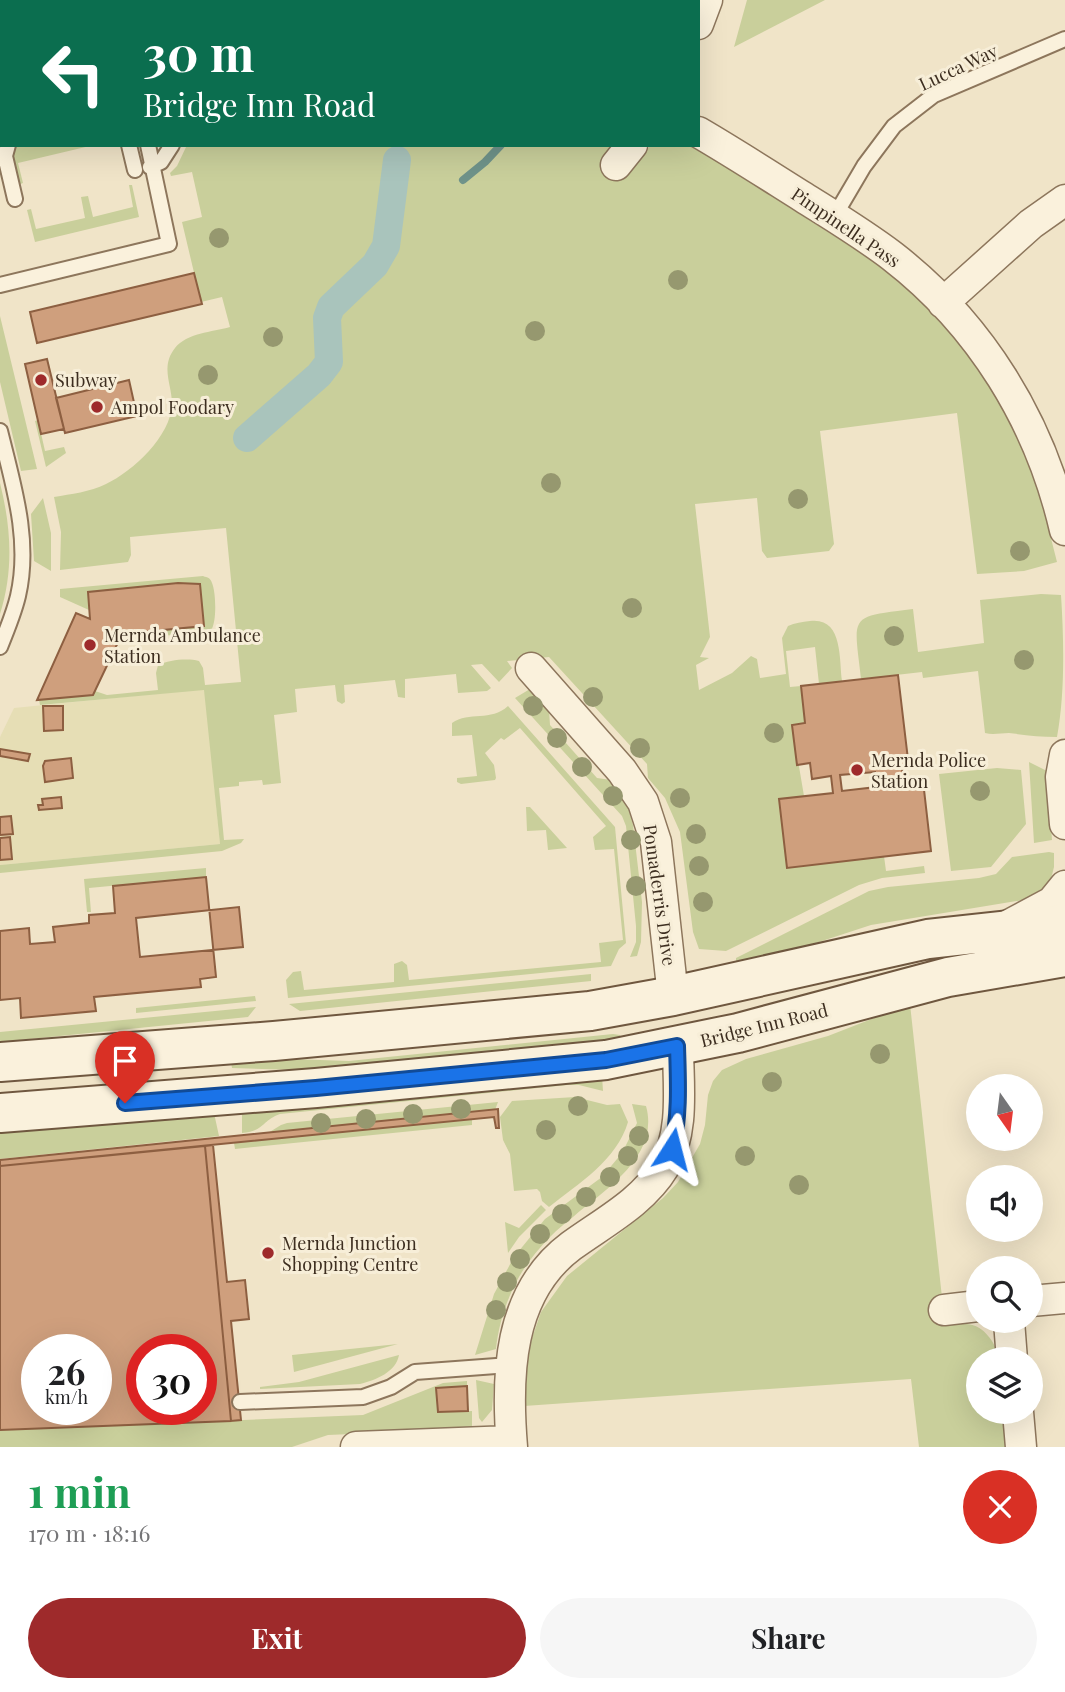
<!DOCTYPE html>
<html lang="en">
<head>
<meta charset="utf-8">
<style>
  :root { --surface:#fff; --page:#f6f6f6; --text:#202124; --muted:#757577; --accent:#9e2a2b }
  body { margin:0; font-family:"Playfair Display",serif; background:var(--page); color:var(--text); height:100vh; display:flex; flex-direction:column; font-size:26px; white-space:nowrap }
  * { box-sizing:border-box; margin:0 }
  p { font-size:23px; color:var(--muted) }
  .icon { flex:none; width:38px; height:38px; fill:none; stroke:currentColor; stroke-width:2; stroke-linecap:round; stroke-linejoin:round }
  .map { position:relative; height:1447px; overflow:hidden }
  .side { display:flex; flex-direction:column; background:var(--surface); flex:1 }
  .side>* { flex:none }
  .guide { position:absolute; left:0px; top:0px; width:700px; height:147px; box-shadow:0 7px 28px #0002; background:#0b6e4f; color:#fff; overflow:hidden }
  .needle { width:46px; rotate:166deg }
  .controls { position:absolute; left:966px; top:1074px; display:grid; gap:14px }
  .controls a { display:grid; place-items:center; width:77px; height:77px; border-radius:50%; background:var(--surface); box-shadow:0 7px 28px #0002; font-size:35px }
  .speed { position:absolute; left:21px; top:1334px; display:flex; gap:14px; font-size:35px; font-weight:700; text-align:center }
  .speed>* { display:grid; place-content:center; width:91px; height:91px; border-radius:50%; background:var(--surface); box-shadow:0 7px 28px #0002; line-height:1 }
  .speed small { font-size:18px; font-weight:400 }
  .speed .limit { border:10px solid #d22; background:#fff; color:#111 }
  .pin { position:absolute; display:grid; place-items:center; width:60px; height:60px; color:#fff; margin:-72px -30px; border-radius:50% 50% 50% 0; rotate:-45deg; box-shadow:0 0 7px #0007 }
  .pin .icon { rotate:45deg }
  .me { position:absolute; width:77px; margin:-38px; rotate:9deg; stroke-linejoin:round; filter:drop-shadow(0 0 5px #0008) }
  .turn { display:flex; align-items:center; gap:24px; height:147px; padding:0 28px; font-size:32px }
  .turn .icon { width:91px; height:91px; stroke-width:2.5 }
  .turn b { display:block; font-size:49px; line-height:60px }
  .round { display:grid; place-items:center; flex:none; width:74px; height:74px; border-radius:37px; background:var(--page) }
  .summary { display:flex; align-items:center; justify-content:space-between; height:119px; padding:0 28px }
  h1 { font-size:42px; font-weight:700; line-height:52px; color:#1e9e55 }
  .button { display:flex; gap:14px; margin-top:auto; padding:14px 28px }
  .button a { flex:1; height:80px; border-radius:42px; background:var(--accent); color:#fff; font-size:28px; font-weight:700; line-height:80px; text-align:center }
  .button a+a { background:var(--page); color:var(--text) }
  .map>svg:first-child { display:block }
  .farmland { fill:#e6deb5 }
  .green { fill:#c9cf9b }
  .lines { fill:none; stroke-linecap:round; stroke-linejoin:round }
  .stream { stroke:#6f938a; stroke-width:8 }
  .canal { stroke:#a9c4bc; stroke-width:28 }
  .building { fill:#cf9f7d; stroke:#8d5f41; stroke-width:2; fill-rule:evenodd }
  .service-casing { stroke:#8d765c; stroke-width:18 }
  .minor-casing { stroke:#8d765c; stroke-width:33 }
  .secondary-casing { stroke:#6f573f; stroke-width:42 }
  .service { stroke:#faf1dc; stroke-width:14 }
  .minor { stroke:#faf1dc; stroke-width:30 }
  .secondary { stroke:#faf1dc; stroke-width:38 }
  .tree { fill:#96986f }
  .route-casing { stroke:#114b97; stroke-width:18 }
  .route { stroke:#1a73e8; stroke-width:12 }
  .poi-dot { fill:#9e2a2b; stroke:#f7eed8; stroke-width:2.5 }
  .labels { text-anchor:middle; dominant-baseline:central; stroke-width:6; stroke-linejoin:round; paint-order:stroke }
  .street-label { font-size:18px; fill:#3d2e20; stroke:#f7eed8 }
  .poi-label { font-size:18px; fill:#3d2e20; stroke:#f7eed8; text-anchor:start }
</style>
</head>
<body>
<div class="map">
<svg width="1065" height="1447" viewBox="0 0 1065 1447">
  <rect width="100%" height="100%" fill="#f0e4c8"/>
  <path class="farmland" d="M205,689L220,844L0,865V737L14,708Z"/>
  <path class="green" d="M335,0H692V2Z
    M747,0H825L734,47Z
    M17,145H94L18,163L23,183L18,185L12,157Z
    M187,145H614L600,162L620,181L651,145H692L869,258L925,304L962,345L1005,409L1036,479L1057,562L1024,571L977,574L957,413L820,431L834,544L829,551L767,558L762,551L757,498L695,504L710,637L700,657L709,658L696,665L699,690L732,673L751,656L757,659L760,678L786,674L782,638L788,626C795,623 802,622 810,621C843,617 839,658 842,681L819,684L815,647L786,651L790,687L801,686L805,723L792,725L804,796L884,856L886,871L924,866L925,873L882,878L859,885L726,951L699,949L693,932L680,832L665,798L648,778L647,764L549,657L507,661L512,668L499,682L482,664L471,665L491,688L487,691L458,693L456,674L405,679V698L398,697L395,680L344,685L345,702L342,704L337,701L335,685L295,689L297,712L274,715L281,783L263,785L262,780L239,782V786L219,788L224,840L244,839L241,843L222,851L0,873V865L220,844L204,690L40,705L39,700L93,695L95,691L107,695L158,690L156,673L158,665C169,660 187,658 199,661L203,668L205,685L241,682L226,528L130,537L131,555L128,562L60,570L61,532L54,497C71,494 90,492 106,484C133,471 171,436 172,404C172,384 160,367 175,348C187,333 212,332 230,327L222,297L201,302L182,222L202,217L192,172L171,176L170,173L177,166Z
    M129,185H132L139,217L35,242L27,210L31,209L36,229L85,218L81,197L88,196L93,217L133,207Z
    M0,316L37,469L21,471L0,382Z
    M38,420L45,451L64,447L66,453L46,467L35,421Z
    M0,483C11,527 14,570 0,614Z
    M43,498L51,533V571L34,561L31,514Z
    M203,576C208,578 210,577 212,583C216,592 217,622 211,630L207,632L137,638L127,634L204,626L200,584L178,583L88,592L89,610L60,597V589Z
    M1041,594L1061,595C1064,641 1065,694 1057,737C1040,737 1025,735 1009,733C1001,733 993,735 985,733L978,671L923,678L922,672L861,679C854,615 847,617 913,609L918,652L984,643L980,600Z
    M530,689L549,710L550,725L597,778L611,780L627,803L633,825L642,902L641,942L637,956L630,957L636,942V926L626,826L622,816L515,698Z
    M508,706L615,827L626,943L619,949L611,966L288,998L286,980L293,972L301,971L304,990L394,982V964L402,961L407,965L409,980L601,962L599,943L623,940L614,849L595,850L593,837L606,826L520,728L504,740L501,738L485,753L494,765L496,778L495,780L461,784L457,782V778L477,776L472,735L452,736V723C469,711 491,722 508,706Z
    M1029,762L1047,771L1052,840L1034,843Z
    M997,768L1021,770L1026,824L991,867L951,871L939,774Z
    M526,807H530L567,848L548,850L546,830L527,831Z
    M1049,852L1054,853V867L1050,883L1029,899L871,925L770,958L736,965V958L869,891L888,887L979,878L996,874L1012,857Z
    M206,868V877L89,888L91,912H87L84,879Z
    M591,974V981L300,1011L289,1004Z
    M255,996L256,1001L136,1013V1008Z
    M910,1004L945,1325C952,1325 960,1323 967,1324C984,1325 997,1344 999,1360H978V1412H1004L1007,1447H919L911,1379L524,1406L527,1353L541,1312L567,1276L663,1198L678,1182L700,1144L705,1125L708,1095L713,1081L722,1070L746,1059L828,1036Z
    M256,1007L248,1017L0,1042V1032Z
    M613,1034L620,1035L622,1040L330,1071L232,1068L230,1057L349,1061Z
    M602,1076L603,1091L579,1085H567L280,1114C261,1121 265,1131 242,1133V1110Z
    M575,1097L607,1105L620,1104L628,1122C617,1160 578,1184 549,1207L542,1201L540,1192L537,1189L514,1191L510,1154L503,1140L500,1117L512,1101Z
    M498,1102L495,1110L268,1133L281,1125L287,1123Z
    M632,1104L646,1106C660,1156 605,1190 573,1217C557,1229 543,1243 531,1259C512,1283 499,1318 496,1349L475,1355L494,1294L514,1257L545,1219L602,1177L622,1153L637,1123Z
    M214,1113L219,1136L0,1159V1133Z
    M472,1119V1125L235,1149L234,1143Z
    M541,1205L546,1210L519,1237L508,1253L505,1222L519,1228Z
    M398,1344L294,1372L292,1355Z
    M399,1355C396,1372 376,1380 360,1384L260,1389V1387L299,1382Z
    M476,1380L494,1384L492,1410L482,1422L479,1418Z
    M467,1381V1386L436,1388L438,1412L472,1411V1428L466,1429L328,1435L292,1447H0V1430L363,1415L443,1383Z"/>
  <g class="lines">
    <path class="stream" d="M463,180L485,162L501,145"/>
    <path class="canal" d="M247,438L319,375L329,362L327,318L331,307L375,265L386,246L397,160"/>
  </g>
  <path class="building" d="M0,85H2L0,132Z
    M194,273L202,304L37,343L30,312Z
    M47,359L64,429L41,434L25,364Z
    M129,380L137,416L65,433L56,398Z
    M178,583L200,584L204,626L122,634L93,695L37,700L76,613L90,619L88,592Z
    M898,675L909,768L902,769L904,784L923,781L931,851L787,868L779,799L833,793L831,776L812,779L810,763L797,765L792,725L805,723L801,686ZM875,772L876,787L842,791L840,775Z
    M43,706H63V730L44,731Z
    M0,749L30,754L28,761L0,756Z
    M71,758L73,778L45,782L43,766L45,761Z
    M61,797L62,808L39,810L38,805H43L42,799Z
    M11,816L13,834L0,835V817Z
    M10,837L12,859L0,860V838Z
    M206,877L216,977L200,979L201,987L94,997L96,1011L21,1018L20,998L0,1000V931L29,928L30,944L55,942L53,927L89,923V915L115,913L113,886Z
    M239,907L243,947L140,957L136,918Z
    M498,1109L499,1128H496L494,1117L0,1166V1160Z
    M213,1145L227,1282L245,1280L249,1319L231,1321L241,1420L231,1421L205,1146Z
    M205,1146L231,1421L0,1430V1166ZM37,1349H96V1409H37ZM142,1349H201V1409H142Z
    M467,1386L468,1411L438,1412L436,1388Z"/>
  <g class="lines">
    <g class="service-casing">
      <path id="service" d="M8,145L5,156L15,199
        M129,145L135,170
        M150,167L161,162L172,145
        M834,217L864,166L894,126L934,95L1065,39
        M0,285L169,244L148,145
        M0,431C13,484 31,540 18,596C14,613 7,630 0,647
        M240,1402L363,1397L391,1387L415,1372L510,1365"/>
    </g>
    <g class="minor-casing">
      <path id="minor" d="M321,0L322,2
        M135,2L140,0
        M0,12H2
        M698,24L707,0
        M0,45L2,44
        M698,132C734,153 768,175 803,197C833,216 863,234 892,256C980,324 1040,421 1065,530
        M616,165L632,145
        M943,303L1031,224L1065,200
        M531,668L622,771L643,802L656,842L673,996
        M1065,755L1061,777L1065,824
        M1007,926L1052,902L1065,886
        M1031,1301L1065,1298
        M944,1310L978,1306
        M1009,1321L1012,1360
        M1018,1412L1021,1447
        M356,1447L511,1441
        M512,1447C506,1376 508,1293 571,1246C604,1222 643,1202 664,1167C685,1132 678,1084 678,1046"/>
    </g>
    <g class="secondary-casing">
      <path id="secondary" d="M0,1062L274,1041L590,1011L673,996L928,939L1065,924
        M0,1113L316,1088L606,1060L738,1033L948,977L1065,957"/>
    </g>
    <use href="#service" class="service"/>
    <use href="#minor" class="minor"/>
    <use href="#secondary" class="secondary"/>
  </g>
  <g class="tree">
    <circle cx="219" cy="238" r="10"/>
    <circle cx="678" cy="280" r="10"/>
    <circle cx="535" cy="331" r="10"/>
    <circle cx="273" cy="337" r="10"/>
    <circle cx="208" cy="375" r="10"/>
    <circle cx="551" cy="483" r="10"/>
    <circle cx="798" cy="499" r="10"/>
    <circle cx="1020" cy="551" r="10"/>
    <circle cx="632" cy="608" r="10"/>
    <circle cx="894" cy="636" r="10"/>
    <circle cx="1024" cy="660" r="10"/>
    <circle cx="593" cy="697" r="10"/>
    <circle cx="533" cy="706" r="10"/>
    <circle cx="774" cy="733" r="10"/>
    <circle cx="557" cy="738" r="10"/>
    <circle cx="640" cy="748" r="10"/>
    <circle cx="582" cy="767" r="10"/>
    <circle cx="980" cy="791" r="10"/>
    <circle cx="613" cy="796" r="10"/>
    <circle cx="680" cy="798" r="10"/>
    <circle cx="696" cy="834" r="10"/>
    <circle cx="631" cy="840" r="10"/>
    <circle cx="699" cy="866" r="10"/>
    <circle cx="636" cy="886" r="10"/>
    <circle cx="703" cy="902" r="10"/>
    <circle cx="880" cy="1054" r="10"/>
    <circle cx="772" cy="1082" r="10"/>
    <circle cx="578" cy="1106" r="10"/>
    <circle cx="461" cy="1109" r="10"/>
    <circle cx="413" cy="1114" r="10"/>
    <circle cx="366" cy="1119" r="10"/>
    <circle cx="321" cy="1123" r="10"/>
    <circle cx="546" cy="1130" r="10"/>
    <circle cx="639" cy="1136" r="10"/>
    <circle cx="628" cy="1156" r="10"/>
    <circle cx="745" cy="1156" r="10"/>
    <circle cx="610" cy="1177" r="10"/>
    <circle cx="799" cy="1185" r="10"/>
    <circle cx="586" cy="1197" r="10"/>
    <circle cx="562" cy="1214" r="10"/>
    <circle cx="540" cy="1234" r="10"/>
    <circle cx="520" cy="1259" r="10"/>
    <circle cx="507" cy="1282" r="10"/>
    <circle cx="496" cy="1310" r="10"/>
  </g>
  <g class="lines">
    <g class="route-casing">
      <path id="route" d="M125,1103L316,1088L606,1060L677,1046C678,1080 680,1115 672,1149"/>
    </g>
    <use href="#route" class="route"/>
  </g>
  <g class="poi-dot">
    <circle cx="41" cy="380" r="7"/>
    <circle cx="97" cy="407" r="7"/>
    <circle cx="90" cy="645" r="7"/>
    <circle cx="857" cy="770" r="7"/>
    <circle cx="268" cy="1253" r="7"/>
  </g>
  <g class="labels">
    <g class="street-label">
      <text transform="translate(958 67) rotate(-25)">Lucca Way</text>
      <text transform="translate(846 227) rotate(34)">Pimpinella Pass</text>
      <text transform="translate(660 895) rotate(82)">Pomaderris Drive</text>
      <text transform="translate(764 1025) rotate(-14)">Bridge Inn Road</text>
    </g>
    <g class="poi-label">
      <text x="55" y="380">Subway</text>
      <text x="111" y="407">Ampol Foodary</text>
      <text x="104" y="635">Mernda Ambulance<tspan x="104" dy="21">Station</tspan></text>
      <text x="871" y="760">Mernda Police<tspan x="871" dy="21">Station</tspan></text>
      <text x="282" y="1243">Mernda Junction<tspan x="282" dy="21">Shopping Centre</tspan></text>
    </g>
  </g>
</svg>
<div class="controls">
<a><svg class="needle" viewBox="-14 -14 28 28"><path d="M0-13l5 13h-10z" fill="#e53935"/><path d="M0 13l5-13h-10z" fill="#757577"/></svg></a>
<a><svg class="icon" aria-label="sound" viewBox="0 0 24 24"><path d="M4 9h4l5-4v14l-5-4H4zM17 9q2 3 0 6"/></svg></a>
<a><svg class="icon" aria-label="search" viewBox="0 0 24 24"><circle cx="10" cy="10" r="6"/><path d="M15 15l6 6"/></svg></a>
<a><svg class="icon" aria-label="layers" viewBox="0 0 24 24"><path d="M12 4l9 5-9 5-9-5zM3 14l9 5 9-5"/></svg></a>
</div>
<div class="speed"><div>26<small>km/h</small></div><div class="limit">30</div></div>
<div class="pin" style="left:125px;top:1103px;background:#d93025"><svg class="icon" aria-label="arrive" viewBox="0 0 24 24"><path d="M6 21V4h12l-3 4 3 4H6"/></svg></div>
<svg class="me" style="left:672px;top:1149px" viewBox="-20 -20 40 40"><path d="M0-17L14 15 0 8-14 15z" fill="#1a73e8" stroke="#fff" stroke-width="4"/></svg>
<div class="guide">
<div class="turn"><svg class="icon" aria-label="left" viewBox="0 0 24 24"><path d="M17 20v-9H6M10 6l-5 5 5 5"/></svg><div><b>30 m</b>Bridge Inn Road</div></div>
</div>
</div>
<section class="side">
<div class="summary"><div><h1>1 min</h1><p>170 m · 18:16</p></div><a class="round" style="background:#d93025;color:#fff"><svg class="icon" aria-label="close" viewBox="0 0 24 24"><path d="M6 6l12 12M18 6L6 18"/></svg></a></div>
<div class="button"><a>Exit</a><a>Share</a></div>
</section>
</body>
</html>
